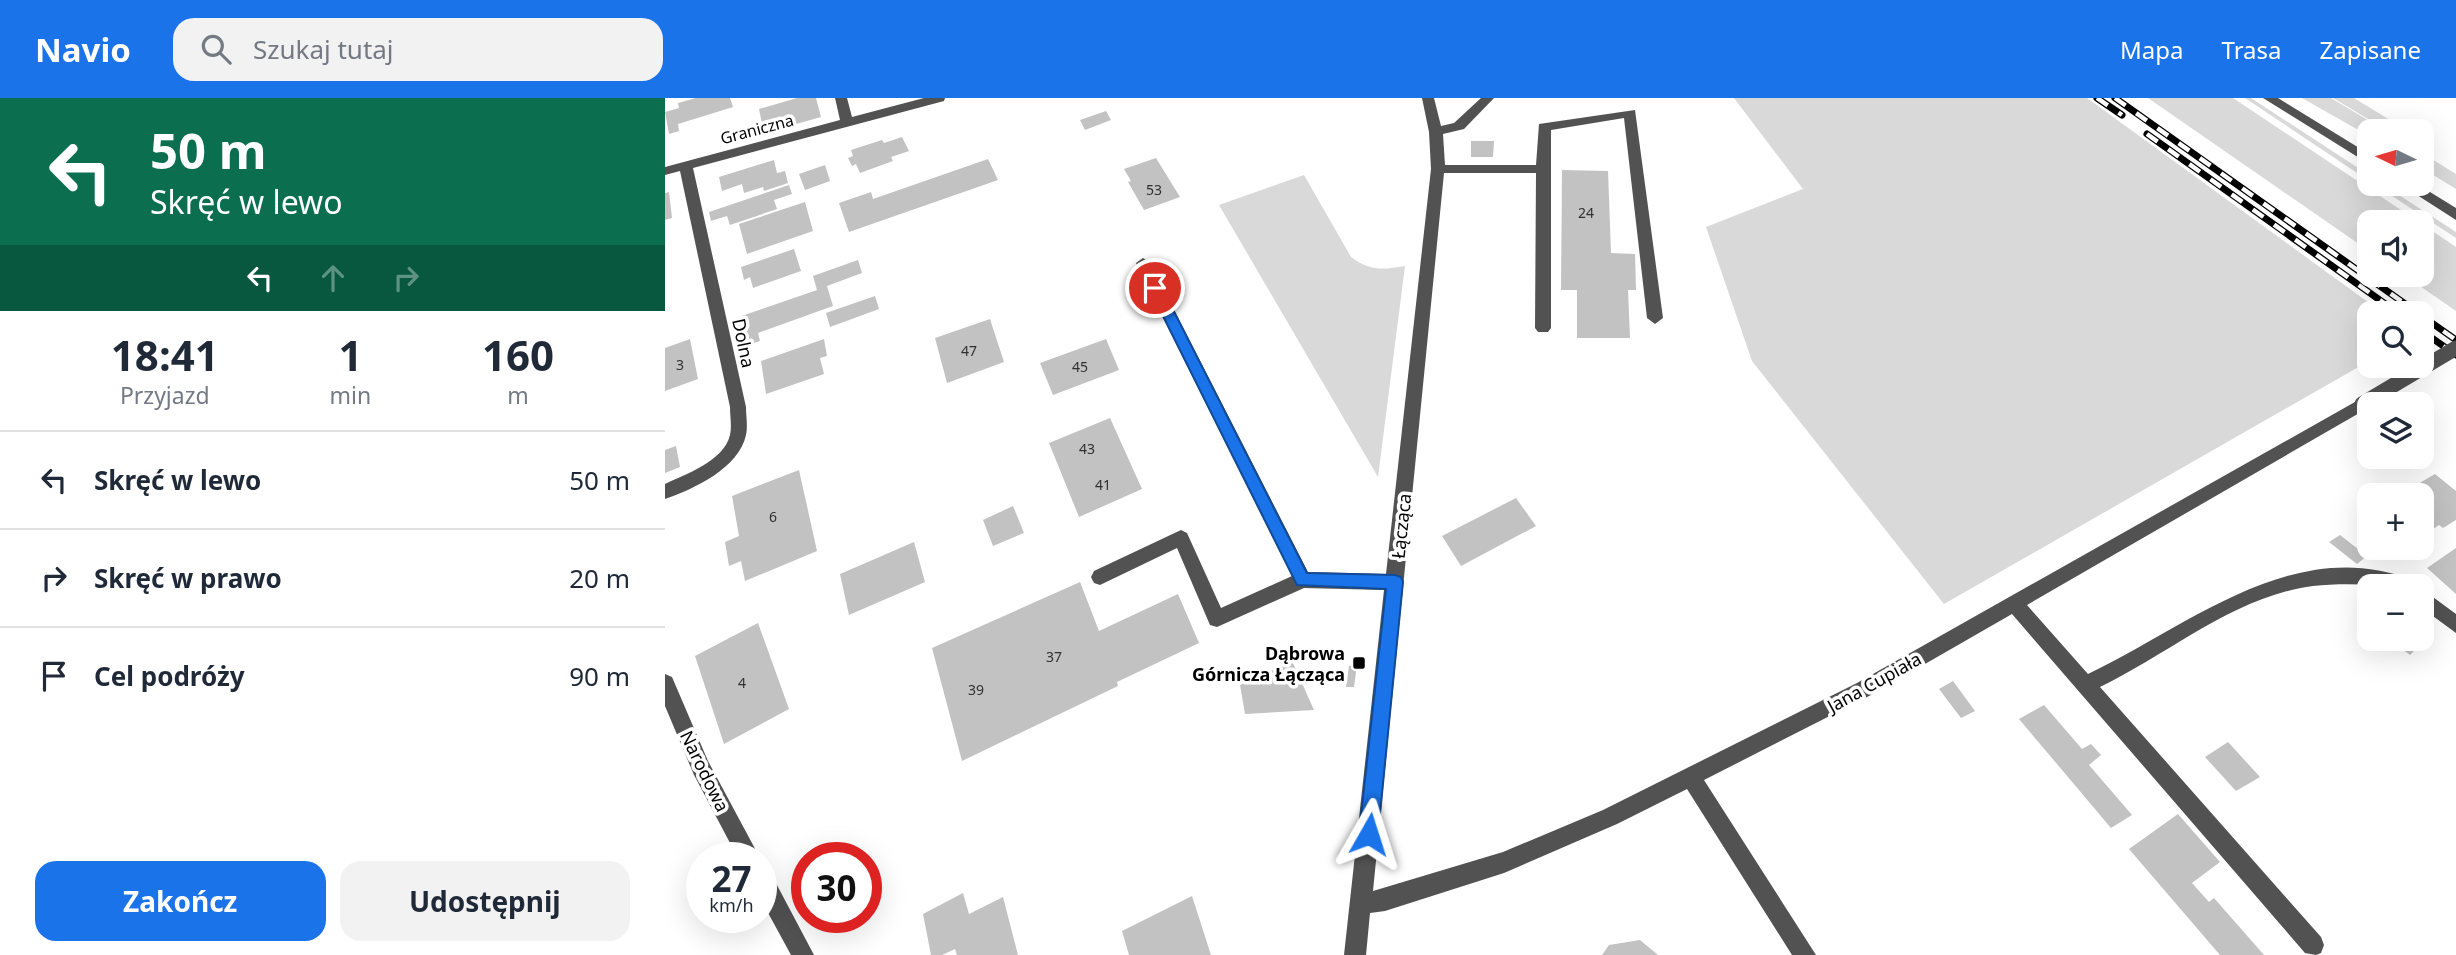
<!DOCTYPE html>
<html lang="pl">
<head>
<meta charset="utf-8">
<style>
  :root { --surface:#fff; --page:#f2f2f3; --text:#1f2937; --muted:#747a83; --line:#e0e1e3; --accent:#1a73e8 }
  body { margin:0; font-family:"Noto Sans",sans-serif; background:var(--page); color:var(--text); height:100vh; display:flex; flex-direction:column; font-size:26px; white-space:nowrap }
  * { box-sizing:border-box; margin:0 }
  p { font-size:23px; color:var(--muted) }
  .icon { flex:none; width:38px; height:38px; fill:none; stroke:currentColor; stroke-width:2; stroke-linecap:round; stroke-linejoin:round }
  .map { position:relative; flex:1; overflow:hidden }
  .details { display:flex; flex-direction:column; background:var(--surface); width:665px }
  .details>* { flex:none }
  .banner { background:#0b6e4f; color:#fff; overflow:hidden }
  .needle { width:46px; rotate:275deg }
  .tools { position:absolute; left:1692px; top:21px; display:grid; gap:14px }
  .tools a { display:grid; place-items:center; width:77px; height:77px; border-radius:14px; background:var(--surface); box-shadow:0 7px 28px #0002; font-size:35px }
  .speed { position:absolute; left:21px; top:744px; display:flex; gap:14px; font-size:35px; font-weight:700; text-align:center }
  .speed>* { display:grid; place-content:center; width:91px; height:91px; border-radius:50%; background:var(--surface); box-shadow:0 7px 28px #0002; line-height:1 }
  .speed small { font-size:18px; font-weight:400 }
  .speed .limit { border:10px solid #d22; background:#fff; color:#111 }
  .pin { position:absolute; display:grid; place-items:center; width:60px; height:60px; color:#fff; margin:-30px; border:4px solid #fff; border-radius:50%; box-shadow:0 2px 7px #0007 }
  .me { position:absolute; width:77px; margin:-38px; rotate:6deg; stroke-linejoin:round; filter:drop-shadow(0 0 5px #0008) }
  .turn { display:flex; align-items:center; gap:24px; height:147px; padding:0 35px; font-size:32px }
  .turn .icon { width:91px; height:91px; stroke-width:2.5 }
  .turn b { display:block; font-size:49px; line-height:60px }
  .lanes { display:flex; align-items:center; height:66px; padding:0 35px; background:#0003; justify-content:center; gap:35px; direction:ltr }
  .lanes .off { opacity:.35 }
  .eta { display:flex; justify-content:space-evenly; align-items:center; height:119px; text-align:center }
  .eta b { font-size:42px; font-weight:700; line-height:49px }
  .button { display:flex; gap:14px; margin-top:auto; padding:14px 35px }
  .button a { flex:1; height:80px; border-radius:21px; background:var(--accent); color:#fff; font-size:28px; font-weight:700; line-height:80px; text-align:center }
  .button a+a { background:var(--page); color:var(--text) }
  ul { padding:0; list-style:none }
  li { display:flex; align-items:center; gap:21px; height:98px; padding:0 35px; border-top:2px solid var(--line) }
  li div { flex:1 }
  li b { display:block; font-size:26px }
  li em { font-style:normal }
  header { display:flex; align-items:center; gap:42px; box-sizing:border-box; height:98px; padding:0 35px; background:var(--accent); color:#fff }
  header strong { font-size:33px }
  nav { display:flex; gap:38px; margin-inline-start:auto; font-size:24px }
  .search { width:490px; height:63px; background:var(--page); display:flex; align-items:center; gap:18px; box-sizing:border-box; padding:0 24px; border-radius:21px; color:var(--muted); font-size:26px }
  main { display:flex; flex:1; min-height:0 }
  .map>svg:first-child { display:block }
  .green { fill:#d9d9d9 }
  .building { fill:#c2c2c2 }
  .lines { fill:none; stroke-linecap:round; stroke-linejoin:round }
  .minor { fill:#525252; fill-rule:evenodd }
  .rail-casing { stroke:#000; stroke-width:7 }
  .rail { stroke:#fff; stroke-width:4.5; stroke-dasharray:13; stroke-linecap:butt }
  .minor-bridge { stroke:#525252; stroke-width:15 }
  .route { fill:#1a73e8; stroke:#114b97; stroke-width:2 }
  .poi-dot { fill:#000; stroke:#fff; stroke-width:2.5 }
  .labels { text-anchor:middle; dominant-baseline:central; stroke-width:7; stroke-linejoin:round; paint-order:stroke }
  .number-label { font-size:14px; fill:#303030 }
  .far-street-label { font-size:16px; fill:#000; stroke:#fff }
  .street-label { font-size:18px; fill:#000; stroke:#fff }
  .poi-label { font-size:18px; font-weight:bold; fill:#000; stroke:#fff; text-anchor:end }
</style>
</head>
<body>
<header>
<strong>Navio</strong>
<div class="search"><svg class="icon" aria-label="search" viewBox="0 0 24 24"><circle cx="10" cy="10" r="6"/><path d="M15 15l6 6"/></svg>Szukaj tutaj</div>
<nav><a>Mapa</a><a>Trasa</a><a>Zapisane</a></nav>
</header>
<main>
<section class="details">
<div class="banner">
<div class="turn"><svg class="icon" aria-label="left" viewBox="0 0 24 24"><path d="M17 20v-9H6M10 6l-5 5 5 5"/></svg><div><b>50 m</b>Skręć w lewo</div></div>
<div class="lanes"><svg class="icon" aria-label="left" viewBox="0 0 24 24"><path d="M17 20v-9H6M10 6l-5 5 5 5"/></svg><svg class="icon off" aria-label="ahead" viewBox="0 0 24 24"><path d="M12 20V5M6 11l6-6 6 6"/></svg><svg class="icon off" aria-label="right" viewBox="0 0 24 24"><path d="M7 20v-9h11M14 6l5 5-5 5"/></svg></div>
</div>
<div class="eta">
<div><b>18:41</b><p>Przyjazd</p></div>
<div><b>1</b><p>min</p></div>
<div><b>160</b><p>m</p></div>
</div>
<ul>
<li><svg class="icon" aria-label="left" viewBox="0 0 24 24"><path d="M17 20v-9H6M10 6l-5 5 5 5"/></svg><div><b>Skręć w lewo</b></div><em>50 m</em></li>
<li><svg class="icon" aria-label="right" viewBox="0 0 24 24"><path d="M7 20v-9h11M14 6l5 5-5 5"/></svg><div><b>Skręć w prawo</b></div><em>20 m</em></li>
<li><svg class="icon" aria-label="arrive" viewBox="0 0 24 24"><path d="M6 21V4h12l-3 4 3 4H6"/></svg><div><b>Cel podróży</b></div><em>90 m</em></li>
</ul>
<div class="button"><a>Zakończ</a><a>Udostępnij</a></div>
</section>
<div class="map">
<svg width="1791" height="857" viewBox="0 0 1791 857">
  <rect width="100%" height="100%" fill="#fff"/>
  <path class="green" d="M1069,0H1422L1718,215H1704V263L1279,506L1087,263L1041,129L1138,91Z
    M1483,0H1568L1754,124H1704V153Z
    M1580,0H1586L1704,77V83Z
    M1637,0H1666L1721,33H1704V38Z
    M1668,0H1689L1743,33H1723Z
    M1757,55L1791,76V91L1757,70Z
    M639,77L686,159C705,173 717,172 740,168L713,379L554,107Z
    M1709,86H1717L1791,134V140Z
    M1757,126L1791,149V213L1739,177H1757Z"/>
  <path class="building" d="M31,0H65L68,9L13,26L14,33L4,36L0,14L14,10L13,5Z
    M132,0H151L156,19L99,35L94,11Z
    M441,13L446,22L420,32L415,22Z
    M237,39L244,53L226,59L228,63L195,75L191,66L187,68L183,60L188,58L186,52L217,42L219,45Z
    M806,43H829L828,59H806Z
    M491,60L515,99L479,112L463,84L466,83L459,71Z
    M323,61L333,82L184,134L174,105L206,94L208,101Z
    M109,62L112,75L120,73L123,85L99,93L98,89L79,95L77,86L57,93L54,79Z
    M160,67L165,83L140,92L134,76Z
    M897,72L943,73L946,155L970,156L971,192H963L965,240H912V192H896Z
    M124,87L127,96L109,102L112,111L65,127L62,118L46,123L44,114Z
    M4,94L7,120L0,122V95Z
    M140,104L148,133L82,156L74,126Z
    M129,151L136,173L88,190L85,179L79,182L76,169Z
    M193,162L197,175L162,188L168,208L93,235L95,243L74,250L68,221L152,192L148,178Z
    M210,198L214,211L165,229L161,215Z
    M325,221L339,264L282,285L270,240Z
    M25,241L33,281L0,293V250Z
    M159,241L162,258L155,260L159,276L101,296L96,263Z
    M441,241L454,272L388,297L375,265Z
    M445,320L477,391L414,419L384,345Z
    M11,348L15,369L0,375V352Z
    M134,372L152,453L80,483L76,463L64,468L60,444L74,438L67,398Z
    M1770,376L1791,393V422L1778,430L1774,427L1761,436L1757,433V397H1734Z
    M851,400L871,428L796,468L777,438Z
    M348,408L359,435L328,448L318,422Z
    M1675,437L1702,458L1692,466L1664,444Z
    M249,444L260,484L184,517L175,476Z
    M1791,450V496L1762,470Z
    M415,484L434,533L513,496L534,545L452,584L453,588L297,663L267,550Z
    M93,525L124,611L59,646L30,558Z
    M1734,541H1758L1760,542L1745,557L1729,545Z
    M627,563L649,612L580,616L575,587Z
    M692,567L689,589H681L684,568Z
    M1288,583L1310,613L1296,620L1274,591Z
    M1379,607L1417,651L1426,646L1436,657L1424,667L1467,717L1446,730L1354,621Z
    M1563,644L1595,679L1571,693L1540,659Z
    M1513,716L1555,764L1527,785L1544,804L1549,800L1599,857H1555L1464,751Z
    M298,795L304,816L338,799L353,857H292L290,851L277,857H266L258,816Z
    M527,798L546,857H464L457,833Z
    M975,842L993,857H937L944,847Z"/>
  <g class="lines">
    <path class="minor" d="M170,0H182L187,19L259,0H280L279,3L28,70L81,309C81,318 83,328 81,337C74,370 29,391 0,401V386C21,376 59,363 65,337C67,328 65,318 65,309L15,73L0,77V69L175,22Z
      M757,0H769L776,28L789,25L816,0H829L799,31L778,36L780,67H871L874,26L970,12L998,220L990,226L982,220L959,20L886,32V230L883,234H873L870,230L871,75H779L708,793L838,754L938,712L1192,585L1697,300L1703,302L1705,306L1703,310L1362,507L1423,576C1524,528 1629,436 1747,482L1750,488C1716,488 1682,484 1648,488C1570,498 1504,556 1435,589L1656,839L1659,847L1656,855L1651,857L1640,855L1347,516L1206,597L1039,682L1151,857H1127L1022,691L952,726L839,775L720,813L705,815L701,857H679L719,492L639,490L552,529L545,527L512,450L435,487L429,485L426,479L429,473L516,432L522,435L556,510L627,478L471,165L478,160L485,165L643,474L721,476L766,71L764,34Z
      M1598,0H1613L1704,56V66Z
      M1735,86H1752L1791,110V122Z
      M1757,491L1791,516V535L1757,510Z
      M0,576L7,579L43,663L95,760H73L29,677L0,608Z
      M96,769L104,772L149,857H126L96,802Z"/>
    <g class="rail-casing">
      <path id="rail" d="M1432,0L1457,17
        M1450,0L1753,215
        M1482,36L1733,215
        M1757,218L1791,242
        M1757,233L1791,257"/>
    </g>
    <use href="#rail" class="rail"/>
    <path class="minor-bridge" d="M1697,306L1791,250"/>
  </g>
  <path class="route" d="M490,185L497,190L642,475L730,477L736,479L738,484L713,736L710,743L704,746L697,743L694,736L721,491L632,487L484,190Z"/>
  <rect class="poi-dot" x="687" y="558" width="14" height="14" rx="3.5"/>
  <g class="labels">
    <g class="number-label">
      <text x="489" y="91">53</text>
      <text x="921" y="114">24</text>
      <text x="304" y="252">47</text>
      <text x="15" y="266">3</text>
      <text x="415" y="268">45</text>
      <text x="422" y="350">43</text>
      <text x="438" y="386">41</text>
      <text x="108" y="418">6</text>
      <text x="389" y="558">37</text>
      <text x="77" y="584">4</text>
      <text x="311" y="591">39</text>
    </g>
    <g class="far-street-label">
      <text transform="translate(92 31) rotate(-15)">Graniczna</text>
    </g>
    <g class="street-label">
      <text transform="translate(79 245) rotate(78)">Dolna</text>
      <text transform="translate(736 428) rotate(-84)">Łącząca</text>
      <text transform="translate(1209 584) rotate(-29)">Jana Cupiała</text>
      <text transform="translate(40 673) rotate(64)">Narodowa</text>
    </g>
    <g class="poi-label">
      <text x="680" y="555">Dąbrowa<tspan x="680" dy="21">Górnicza Łącząca</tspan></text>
    </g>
  </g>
</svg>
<div class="tools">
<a><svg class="needle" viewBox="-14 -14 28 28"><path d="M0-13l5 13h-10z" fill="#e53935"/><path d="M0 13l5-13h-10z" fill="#747a83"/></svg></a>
<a><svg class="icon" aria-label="sound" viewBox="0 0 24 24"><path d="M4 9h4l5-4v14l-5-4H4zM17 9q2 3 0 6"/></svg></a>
<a><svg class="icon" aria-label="search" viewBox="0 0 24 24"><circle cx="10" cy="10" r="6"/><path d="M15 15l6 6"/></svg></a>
<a><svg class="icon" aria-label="layers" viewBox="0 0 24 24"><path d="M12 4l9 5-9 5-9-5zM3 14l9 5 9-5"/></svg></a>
<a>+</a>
<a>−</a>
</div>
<div class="speed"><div>27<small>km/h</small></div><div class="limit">30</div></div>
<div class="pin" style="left:490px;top:190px;background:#d93025"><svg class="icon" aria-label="arrive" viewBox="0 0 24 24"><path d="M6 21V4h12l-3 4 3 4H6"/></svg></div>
<svg class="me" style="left:704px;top:736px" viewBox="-20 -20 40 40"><path d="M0-17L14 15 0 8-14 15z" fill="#1a73e8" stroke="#fff" stroke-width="4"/></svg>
</div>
</main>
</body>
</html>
